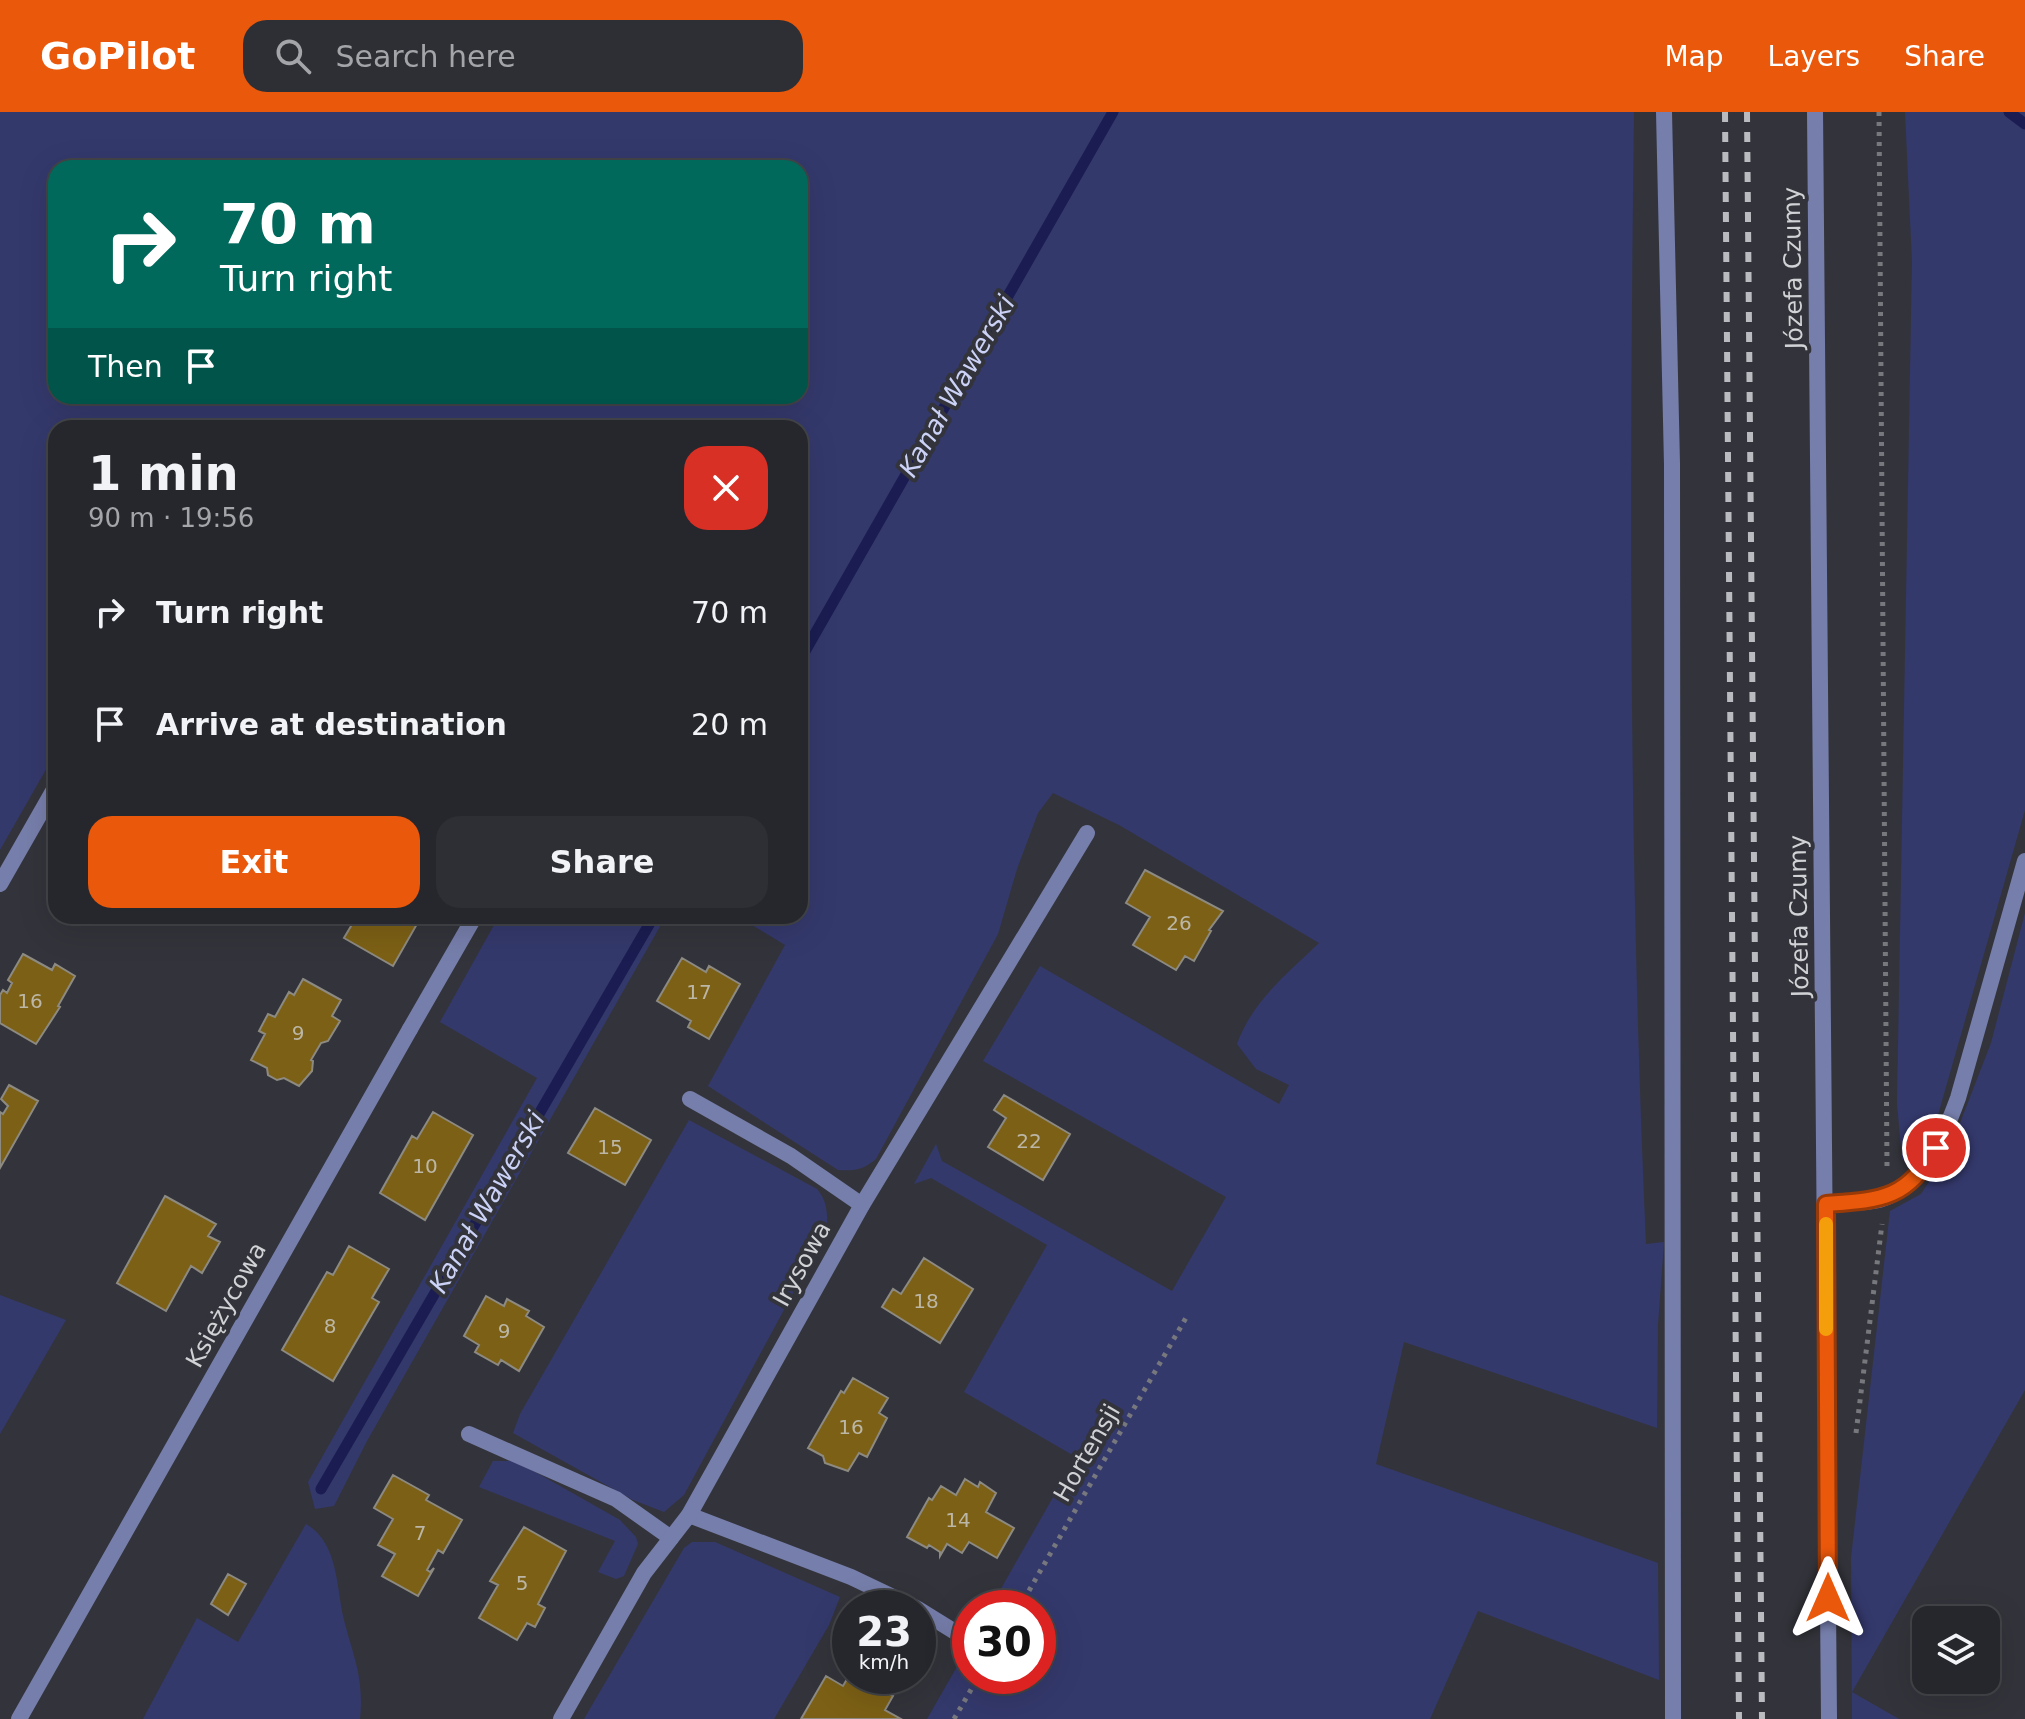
<!DOCTYPE html>
<html lang="en">
<head>
<meta charset="utf-8">
<style>
  :root { --surface:#26272c; --page:#2e2f34; --text:#f1f3f6; --muted:#a4a5a9; --line:#424448; --accent:#ea580c }
  body { margin:0; font-family:"DejaVu Sans",sans-serif; background:var(--page); color:var(--text); height:100vh; display:flex; flex-direction:column; font-size:30px; white-space:nowrap }
  * { box-sizing:border-box; margin:0 }
  p { font-size:26px; color:var(--muted) }
  .icon { flex:none; width:44px; height:44px; fill:none; stroke:currentColor; stroke-width:2; stroke-linecap:round; stroke-linejoin:round }
  .map { position:relative; flex:1; overflow:hidden }
  .side { position:absolute; left:48px; top:308px; width:760px; height:504px; display:flex; flex-direction:column; background:var(--surface); border-radius:24px; box-shadow:0 8px 32px #0002,0 0 0 2px var(--line) }
  .side>* { flex:none }
  .banner { position:absolute; left:48px; top:48px; width:760px; height:244px; border-radius:24px; box-shadow:0 8px 32px #0002,0 0 0 2px var(--line); background:#00695c; color:#fff; overflow:hidden }
  .fabs { position:absolute; left:1912px; top:1494px; display:grid; gap:16px }
  .fabs a { display:grid; place-items:center; width:88px; height:88px; border-radius:16px; background:var(--surface); box-shadow:0 8px 32px #0002,0 0 0 2px var(--line); font-size:40px }
  .speed { position:absolute; left:832px; top:1478px; display:flex; gap:16px; font-size:40px; font-weight:700; text-align:center }
  .speed>* { display:grid; place-content:center; width:104px; height:104px; border-radius:50%; background:var(--surface); box-shadow:0 8px 32px #0002,0 0 0 2px var(--line); line-height:1 }
  .speed small { font-size:20px; font-weight:400 }
  .speed .limit { border:12px solid #d22; background:#fff; color:#111 }
  .pin { position:absolute; display:grid; place-items:center; width:68px; height:68px; color:#fff; margin:-34px; border:4px solid #fff; border-radius:50%; box-shadow:0 2px 8px #0007 }
  .me { position:absolute; width:88px; margin:-44px; rotate:0deg; stroke-linejoin:round; filter:drop-shadow(0 0 6px #0008) }
  .turn { display:flex; align-items:center; gap:28px; height:168px; padding:0 40px; font-size:36px }
  .turn .icon { width:104px; height:104px; stroke-width:2.5 }
  .turn b { display:block; font-size:56px; line-height:68px }
  .then { display:flex; align-items:center; height:76px; padding:0 40px; background:#0003; gap:16px; font-size:30px }
  .round { display:grid; place-items:center; flex:none; width:84px; height:84px; border-radius:24px; background:var(--page) }
  .headline { display:flex; align-items:center; justify-content:space-between; height:136px; padding:0 40px }
  h1 { font-size:48px; font-weight:700; line-height:60px }
  .primary-button { display:flex; gap:16px; margin-top:auto; padding:16px 40px }
  .primary-button a { flex:1; height:92px; border-radius:24px; background:var(--accent); color:#fff; font-size:32px; font-weight:700; line-height:92px; text-align:center }
  .primary-button a+a { background:var(--page); color:var(--text) }
  ul { padding:0; list-style:none }
  li { display:flex; align-items:center; gap:24px; height:112px; padding:0 40px }
  li div { flex:1 }
  li b { display:block; font-size:30px }
  li em { font-style:normal }
  header { display:flex; align-items:center; gap:48px; box-sizing:border-box; height:112px; padding:0 40px; background:var(--accent); color:#fff }
  header strong { font-size:38px }
  nav { display:flex; gap:44px; margin-inline-start:auto; font-size:28px }
  .search { width:560px; height:72px; background:var(--page); display:flex; align-items:center; gap:20px; box-sizing:border-box; padding:0 28px; border-radius:24px; color:var(--muted); font-size:30px }
  .map>svg:first-child { display:block }
  .green { fill:#34396c; fill-rule:evenodd }
  .lines { fill:none; stroke-linecap:round; stroke-linejoin:round }
  .stream { stroke:#1b1d52; stroke-width:11 }
  .building { fill:#7c6015; stroke:#8d8a82; stroke-width:2 }
  .path { stroke:#77787e; stroke-width:5; stroke-dasharray:4 6; stroke-linecap:butt }
  .lane { stroke:#767eab; stroke-width:16 }
  .street { stroke:#767eab; stroke-width:16 }
  .rail { stroke:#babbc0; stroke-width:6; stroke-dasharray:10 10; stroke-linecap:butt }
  .route-casing { stroke:#983908; stroke-width:20 }
  .route { stroke:#ea580c; stroke-width:14 }
  .slow { stroke:#f59e0b; stroke-width:14 }
  .labels { text-anchor:middle; dominant-baseline:central; stroke-width:8; stroke-linejoin:round; paint-order:stroke }
  .number-label { font-size:20px; fill:#bcb6a6 }
  .street-label { font-size:24px; fill:#d1d2d6; stroke:#33343b }
  .water-label { font-size:26px; font-style:italic; fill:#cbd2f6; stroke:#33343b }
</style>
</head>
<body>
<header>
<strong>GoPilot</strong>
<div class="search"><svg class="icon" aria-label="search" viewBox="0 0 24 24"><circle cx="10" cy="10" r="6"/><path d="M15 15l6 6"/></svg>Search here</div>
<nav><a>Map</a><a>Layers</a><a>Share</a></nav>
</header>
<div class="map">
<svg width="2025" height="1607" viewBox="0 0 2025 1607">
  <rect width="100%" height="100%" fill="#33343b"/>
  <path class="green" d="M0,0H1634C1629,377 1629,755 1646,1132L1664,1130L1658,1213L1657,1316L1404,1230L1376,1352L1658,1451L1659,1568L1478,1499L1430,1607H927L970,1532V1564H1038V1496H990L1076,1345L964,1280L1047,1133L931,1066L914,1072L936,1032L942,1049L1172,1179L1226,1085L983,949L1040,854L1279,992L1289,973L1256,957L1237,932C1253,888 1287,862 1319,831L1119,713L1053,681L1038,701L1017,757L998,822L876,1047C863,1058 855,1059 838,1058L708,974L785,833L737,804H800V316H56V640L0,738ZM800,56V284H56V56Z
    M1905,0H2025V698L1938,1003L1915,1044L1902,1048L1897,991L1912,149Z
    M2025,801V1278L1852,1580L1899,1607H1852L1851,1446L1890,1099L1921,1082L1950,1037L1991,931Z
    M499,804H666L367,1329L334,1394L315,1397L308,1370L537,966L440,910Z
    M689,1008L817,1077C827,1088 828,1103 827,1118L684,1383L664,1400L633,1388L513,1321L520,1302Z
    M0,1183L66,1208L0,1322Z
    M493,1349H516L620,1408L636,1425L638,1432L624,1464L616,1467L598,1460L615,1429L479,1375Z
    M306,1412C339,1431 336,1476 344,1508C354,1547 364,1565 360,1607H143L197,1506L238,1530Z
    M692,1430H715L840,1485L829,1513L774,1607H584L684,1436Z"/>
  <g class="lines">
    <path class="stream" d="M2009,0L2025,12
      M800,548L1113,0
      M321,1377L654,804"/>
  </g>
  <path class="building" d="M1145,758L1223,799L1209,818L1211,819L1194,849L1185,844L1176,858L1133,833L1150,805L1126,791Z
    M357,804H420L421,805L393,854L344,826Z
    M23,842L52,858L55,852L75,864L58,894L60,895L36,932L0,911V883L3,878L7,881L12,871L8,868Z
    M682,846L706,860L709,854L740,872L709,927L688,915L691,909L657,889Z
    M303,867L341,888L332,904L340,909L328,929L321,931L311,948L313,949L312,959L299,974L284,966L277,968L268,963L267,956L251,948L265,922L259,919L268,902L275,905L289,880L294,883Z
    M9,973L38,989L0,1056V1000L3,1002L8,994L1,987Z
    M1004,983L1070,1022L1043,1068L988,1035L1006,1006L994,998Z
    M595,996L651,1028L625,1073L568,1041Z
    M433,1000L473,1023L425,1108L380,1081L412,1024L417,1027Z
    M165,1084L216,1112L208,1124L220,1130L202,1161L191,1154L166,1199L117,1171Z
    M349,1134L389,1157L372,1186L379,1190L333,1269L282,1238L327,1160L333,1163Z
    M924,1146L973,1177L940,1231L882,1195L893,1177L901,1182Z
    M486,1184L504,1194L507,1187L529,1199L526,1204L544,1215L519,1259L501,1248L498,1253L475,1240L479,1233L464,1224Z
    M853,1266L888,1286L879,1301L887,1306L867,1345L859,1341L848,1359L825,1351L823,1344L808,1336L841,1279L844,1281Z
    M393,1363L429,1383L426,1388L462,1408L443,1441L438,1438L427,1458L430,1460L434,1456L418,1484L382,1464L395,1442L378,1433L393,1407L374,1396Z
    M965,1367L978,1375L980,1370L996,1381L986,1400L1014,1416L997,1446L969,1430L962,1441L947,1432L940,1444V1440L929,1433L927,1436L907,1425L929,1386L932,1388L941,1374L956,1383Z
    M524,1415L566,1439L538,1492L545,1496L535,1515L527,1511L517,1528L479,1506L498,1473L490,1469Z
    M228,1462L246,1472L228,1503L211,1492Z
    M850,1562L893,1584L885,1598L901,1607H801L826,1564L843,1574Z"/>
  <g class="lines">
    <path class="path" d="M1879,0L1887,1055
      M1856,1321L1882,1112
      M1019,1496L1187,1204
      M954,1607L979,1564"/>
    <path class="lane" d="M410,917L475,804
      M690,987L791,1044L862,1093
      M1826,1092C1843,1091 1865,1092 1882,1087C1925,1073 1944,1024 1958,986L2025,749
      M469,1322L616,1387L671,1426
      M689,1403L851,1465L916,1496
      M918,1497L960,1523"/>
    <path class="street" d="M1664,0L1672,352L1673,1607
      M1815,0L1829,1607
      M0,772L56,674
      M19,1607L410,917
      M561,1607L644,1461L689,1403L862,1093L1087,721"/>
    <path class="rail" d="M1725,0L1739,1607
      M1747,0L1762,1607"/>
  </g>
  <g class="lines">
    <g class="route-casing">
      <path id="route" d="M1828,1486L1826,1092C1880,1088 1907,1088 1936,1036"/>
    </g>
    <use href="#route" class="route"/>
    <path class="slow" d="M1826,1112V1217"/>
  </g>
  <g class="labels">
    <g class="number-label">
      <text x="1179" y="811">26</text>
      <text x="699" y="880">17</text>
      <text x="30" y="889">16</text>
      <text x="298" y="921">9</text>
      <text x="1029" y="1029">22</text>
      <text x="610" y="1035">15</text>
      <text x="425" y="1054">10</text>
      <text x="926" y="1189">18</text>
      <text x="330" y="1214">8</text>
      <text x="504" y="1219">9</text>
      <text x="851" y="1315">16</text>
      <text x="958" y="1408">14</text>
      <text x="420" y="1421">7</text>
      <text x="522" y="1471">5</text>
    </g>
    <g class="street-label">
      <text transform="translate(1793 156) rotate(-91)">Józefa Czumy</text>
      <text transform="translate(1799 804) rotate(-91)">Józefa Czumy</text>
      <text transform="translate(802 1152) rotate(-61)">Irysowa</text>
      <text transform="translate(226 1193) rotate(-61)">Księżycowa</text>
      <text transform="translate(1087 1341) rotate(-60)">Hortensji</text>
    </g>
    <g class="water-label">
      <text transform="translate(957 274) rotate(-60)">Kanał Wawerski</text>
      <text transform="translate(487 1090) rotate(-60)">Kanał Wawerski</text>
    </g>
  </g>
</svg>
<div class="fabs">
<a><svg class="icon" aria-label="layers" viewBox="0 0 24 24"><path d="M12 4l9 5-9 5-9-5zM3 14l9 5 9-5"/></svg></a>
</div>
<div class="speed"><div>23<small>km/h</small></div><div class="limit">30</div></div>
<div class="pin" style="left:1936px;top:1036px;background:#d93025"><svg class="icon" aria-label="arrive" viewBox="0 0 24 24"><path d="M6 21V4h12l-3 4 3 4H6"/></svg></div>
<svg class="me" style="left:1828px;top:1486px" viewBox="-20 -20 40 40"><path d="M0-17L14 15 0 8-14 15z" fill="#ea580c" stroke="#fff" stroke-width="4"/></svg>
<div class="banner">
<div class="turn"><svg class="icon" aria-label="right" viewBox="0 0 24 24"><path d="M7 20v-9h11M14 6l5 5-5 5"/></svg><div><b>70 m</b>Turn right</div></div>
<div class="then">Then<svg class="icon" aria-label="arrive" viewBox="0 0 24 24"><path d="M6 21V4h12l-3 4 3 4H6"/></svg></div>
</div>
<section class="side">
<div class="headline"><div><h1>1 min</h1><p>90 m · 19:56</p></div><a class="round" style="background:#d93025;color:#fff"><svg class="icon" aria-label="close" viewBox="0 0 24 24"><path d="M6 6l12 12M18 6L6 18"/></svg></a></div>
<ul>
<li><svg class="icon" aria-label="right" viewBox="0 0 24 24"><path d="M7 20v-9h11M14 6l5 5-5 5"/></svg><div><b>Turn right</b></div><em>70 m</em></li>
<li><svg class="icon" aria-label="arrive" viewBox="0 0 24 24"><path d="M6 21V4h12l-3 4 3 4H6"/></svg><div><b>Arrive at destination</b></div><em>20 m</em></li>
</ul>
<div class="primary-button"><a>Exit</a><a>Share</a></div>
</section>
</div>
</body>
</html>
